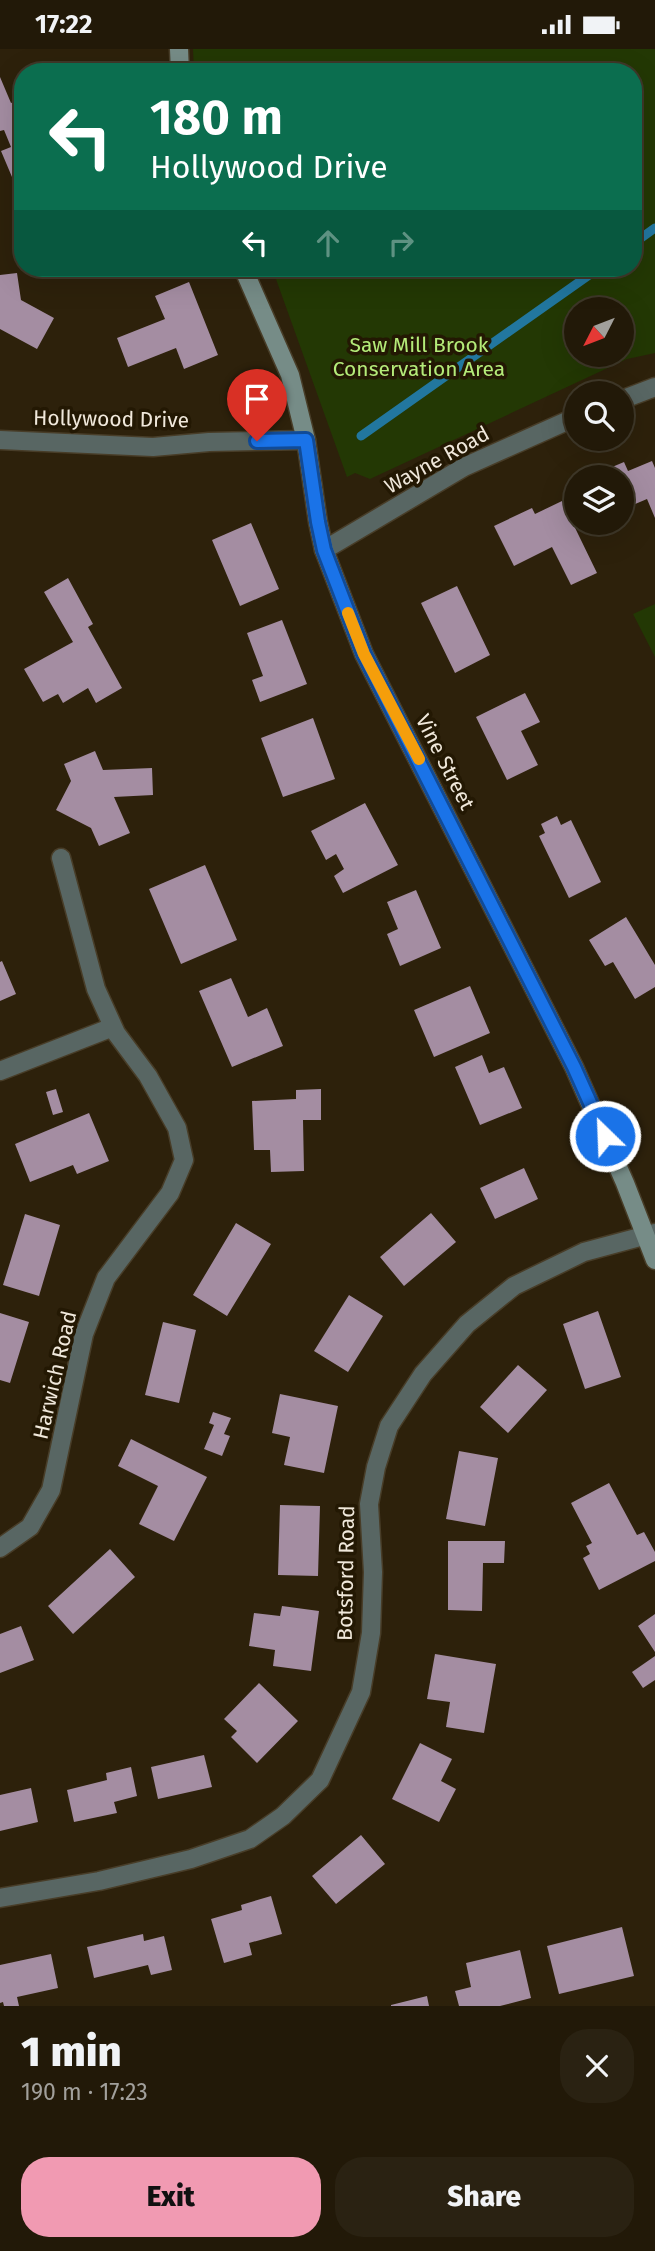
<!DOCTYPE html>
<html lang="en">
<head>
<meta charset="utf-8">
<style>
  :root { --surface:#221908; --page:#2a2212; --text:#f1f3f6; --muted:#a2a09c; --line:#3f3829; --accent:#f19ab2 }
  body { margin:0; font-family:"Fira Sans",sans-serif; background:var(--page); color:var(--text); height:100vh; display:flex; flex-direction:column; font-size:26px; white-space:nowrap }
  * { box-sizing:border-box; margin:0 }
  p { font-size:23px; color:var(--muted) }
  .icon { flex:none; width:38px; height:38px; fill:none; stroke:currentColor; stroke-width:2; stroke-linecap:round; stroke-linejoin:round }
  .map { position:relative; height:1957px; overflow:hidden }
  .details { display:flex; flex-direction:column; background:var(--surface); flex:1 }
  .details>* { flex:none }
  .hud { position:absolute; left:14px; top:14px; width:628px; height:214px; border-radius:28px; box-shadow:0 7px 28px #0002,0 0 0 2px var(--line); background:#0b6e4f; color:#fff; overflow:hidden }
  .needle { width:46px; rotate:228deg }
  .tools { position:absolute; left:564px; top:248px; display:grid; gap:14px }
  .tools a { display:grid; place-items:center; width:70px; height:70px; border-radius:50%; background:var(--surface); box-shadow:0 7px 28px #0002,0 0 0 2px var(--line); font-size:35px }
  .pin { position:absolute; display:grid; place-items:center; width:60px; height:60px; color:#fff; margin:-72px -30px; border-radius:50% 50% 50% 0; rotate:-45deg; box-shadow:0 0 7px #0007 }
  .pin .icon { rotate:45deg }
  .me { position:absolute; width:77px; margin:-38px; rotate:336deg; stroke-linejoin:round; filter:drop-shadow(0 0 5px #0008) }
  .turn { display:flex; align-items:center; gap:24px; height:147px; padding:0 21px; font-size:32px }
  .turn .icon { width:91px; height:91px; stroke-width:2.5 }
  .turn b { display:block; font-size:49px; line-height:60px }
  .lanes { display:flex; align-items:center; height:66px; padding:0 21px; background:#0003; justify-content:center; gap:35px; direction:ltr }
  .lanes .off { opacity:.35 }
  .round { display:grid; place-items:center; flex:none; width:74px; height:74px; border-radius:28px; background:var(--page) }
  .summary { display:flex; align-items:center; justify-content:space-between; height:119px; padding:0 21px }
  h1 { font-size:42px; font-weight:800; line-height:52px }
  .button { display:flex; gap:14px; margin-top:auto; padding:14px 21px }
  .button a { flex:1; height:80px; border-radius:28px; background:var(--accent); color:#111; font-size:28px; font-weight:800; line-height:80px; text-align:center }
  .button a+a { background:var(--page); color:var(--text) }
  .status { display:flex; justify-content:space-between; align-items:center; height:49px; padding:0 35px; background:var(--surface); direction:ltr }
  .status svg { height:19px; fill:currentColor }
  .map>svg:first-child { display:block }
  .green { fill:#233804; fill-rule:evenodd }
  .lines { fill:none; stroke-linecap:round; stroke-linejoin:round }
  .stream { stroke:#22779f; stroke-width:9 }
  .building { fill:#a48da2 }
  .street-casing { stroke:#483d28; stroke-width:21 }
  .secondary-casing { stroke:#483d28; stroke-width:21 }
  .street { stroke:#586663; stroke-width:18 }
  .secondary { stroke:#768c87; stroke-width:18 }
  .route-casing { stroke:#114b97; stroke-width:18 }
  .route { stroke:#1a73e8; stroke-width:12 }
  .slow { stroke:#f59e0b; stroke-width:12 }
  .labels { text-anchor:middle; dominant-baseline:central; stroke-width:7; stroke-linejoin:round; paint-order:stroke }
  .park-label { font-size:21px; fill:#b4eb79; stroke:#231803 }
  .street-label { font-size:21px; fill:#f0e8db; stroke:#231803 }
</style>
</head>
<body>
<div class="status"><b>17:22</b><svg viewBox="0 0 49 12"><path d="M0 12V9h3v3zM5 12V6h3v6zM10 12V3h3v9zM15 12V0h3v12zM26 1h20v11H26zM47 4h2v5h-2z"/></svg></div>
<div class="map">
<svg width="655" height="1957" viewBox="0 0 655 1957">
  <rect width="100%" height="100%" fill="#2d210b"/>
  <path class="green" d="M193,0H655V304L627,310L370,430L355,424L347,428L272,219H634V23H194ZM576,261H621V306H576Z
    M655,555V608L633,565Z"/>
  <g class="lines">
    <path class="stream" d="M634,194L655,179
      M361,387L599,219"/>
  </g>
  <path class="building" d="M0,28L11,54L23,49V124L12,128L1,102L11,98L4,81L0,82Z
    M17,224L21,251L54,269L37,300L0,280V226Z
    M189,233L218,306L184,320L176,299L128,318L117,289L165,270L155,247Z
    M652,412L655,419V469L647,450L621,461V429H586L624,413L628,422Z
    M562,452L597,524L571,536L552,498L514,517L494,477L532,459L535,465Z
    M251,474L279,540L240,557L212,491Z
    M68,529L93,575L88,578L122,639L96,654L88,639L63,654L58,645L43,653L24,620L73,593L44,543Z
    M457,537L490,606L455,624L421,554Z
    M282,571L307,635L260,653L252,631L263,627L247,584Z
    M525,644L540,673L521,682L538,716L507,731L476,668Z
    M313,669L335,730L283,748L261,689Z
    M95,702L103,721L152,719L153,746L114,748L130,784L99,797L91,779L56,761L71,732L64,715Z
    M365,754L398,816L343,844L334,827L344,820L336,805L326,811L311,782Z
    M557,767L561,776L571,771L601,833L569,849L539,787L545,784L541,775Z
    M205,816L237,891L181,915L149,840Z
    M416,841L441,899L400,917L387,885L398,880L387,853Z
    M626,868L655,916V938L635,950L613,913L605,917L589,891Z
    M2,912L16,945L0,952V913Z
    M231,929L248,968L267,959L283,997L232,1018L199,942Z
    M470,937L490,984L434,1008L414,961Z
    M482,1006L489,1024L504,1018L522,1059L480,1076L455,1018Z
    M56,1040L63,1063L53,1066L46,1043Z
    M321,1040V1071H303L304,1122L271,1123L270,1101H254L252,1052L296,1050V1041Z
    M89,1064L109,1112L77,1125L73,1116L30,1133L15,1095Z
    M524,1119L538,1150L495,1170L480,1139Z
    M431,1164L456,1193L404,1237L380,1208Z
    M25,1165L60,1176L39,1247L3,1236Z
    M236,1174L271,1195L227,1267L193,1246Z
    M349,1246L383,1267L348,1323L314,1302Z
    M598,1262L621,1328L585,1340L563,1275Z
    M0,1264L29,1273L10,1334L0,1331Z
    M163,1273L196,1281L179,1354L145,1346Z
    M518,1316L547,1341L508,1384L480,1358Z
    M280,1345L338,1357L324,1424L284,1416L290,1388L272,1384Z
    M213,1363L231,1369L224,1385L230,1387L222,1407L204,1400L214,1376L209,1374Z
    M131,1390L207,1428L174,1492L139,1475L158,1437L118,1417Z
    M459,1402L498,1409L485,1477L446,1470Z
    M609,1434L637,1486L644,1483L655,1503V1512L599,1541L583,1509L590,1505L586,1497L592,1494L571,1454Z
    M280,1456L320,1457L318,1527L278,1526Z
    M448,1492H505L504,1514H483L482,1562L448,1561Z
    M110,1500L135,1528L73,1585L48,1557Z
    M282,1557L319,1562L311,1622L273,1617L275,1601L249,1597L254,1564L280,1567Z
    M655,1565V1603L638,1577Z
    M21,1577L34,1611L0,1624V1585Z
    M435,1605L496,1615L484,1684L446,1678L450,1653L427,1650Z
    M655,1607V1631L643,1639L632,1623Z
    M259,1634L298,1672L257,1714L231,1688L237,1682L224,1670Z
    M420,1694L452,1710L441,1732L456,1740L439,1773L392,1750Z
    M204,1706L212,1738L158,1750L151,1718Z
    M131,1718L137,1747L114,1753L117,1764L74,1773L67,1741L107,1731L106,1724Z
    M31,1739L38,1773L0,1782V1746Z
    M361,1786L385,1815L336,1855L312,1827Z
    M271,1847L282,1885L249,1894L252,1906L224,1914L211,1870L242,1861L241,1856Z
    M622,1878L634,1927L559,1945L547,1897Z
    M143,1885L144,1892L164,1887L172,1921L151,1926L148,1916L94,1929L87,1898Z
    M520,1901L531,1949L500,1957H459L455,1942L471,1938L466,1914Z
    M51,1905L58,1939L17,1948L19,1957H4L3,1953L0,1954V1916Z
    M427,1947L429,1957H391V1956Z"/>
  <g class="lines">
    <g class="street-casing">
      <path id="street" d="M621,351L655,338
        M0,391L153,398L209,393L306,391
        M324,501L464,418L576,368
        M0,1022L113,978
        M0,1499L30,1478L51,1441L84,1285L106,1229L170,1144L184,1111L177,1079L148,1027L116,984L96,940L61,809
        M0,1849L99,1832L191,1810L250,1790L283,1767L320,1731L361,1643L371,1584L373,1523L369,1455L376,1418L389,1377L423,1325L467,1275L514,1237L584,1203L655,1184"/>
    </g>
    <g class="secondary-casing">
      <path id="secondary" d="M179,0L180,23
        M243,219L290,326L306,391L318,473L324,501L364,605L574,1018L625,1134L655,1211"/>
    </g>
    <use href="#street" class="street"/>
    <use href="#secondary" class="secondary"/>
  </g>
  <g class="lines">
    <g class="route-casing">
      <path id="route" d="M257,392L306,391L318,473L324,501L364,605L574,1018L605,1087"/>
    </g>
    <use href="#route" class="route"/>
    <path class="slow" d="M348,564L364,605L419,710"/>
  </g>
  <g class="labels">
    <g class="park-label">
      <text x="419" y="296">Saw Mill Brook<tspan x="419" dy="24">Conservation Area</tspan></text>
    </g>
    <g class="street-label">
      <text transform="translate(111 370) rotate(1)">Hollywood Drive</text>
      <text transform="translate(437 411) rotate(-29)">Wayne Road</text>
      <text transform="translate(445 713) rotate(63)">Vine Street</text>
      <text transform="translate(55 1326) rotate(-77)">Harwich Road</text>
      <text transform="translate(346 1524) rotate(-89)">Botsford Road</text>
    </g>
  </g>
</svg>
<div class="tools">
<a><svg class="needle" viewBox="-14 -14 28 28"><path d="M0-13l5 13h-10z" fill="#e53935"/><path d="M0 13l5-13h-10z" fill="#a2a09c"/></svg></a>
<a><svg class="icon" aria-label="search" viewBox="0 0 24 24"><circle cx="10" cy="10" r="6"/><path d="M15 15l6 6"/></svg></a>
<a><svg class="icon" aria-label="layers" viewBox="0 0 24 24"><path d="M12 4l9 5-9 5-9-5zM3 14l9 5 9-5"/></svg></a>
</div>
<div class="pin" style="left:257px;top:392px;background:#d93025"><svg class="icon" aria-label="arrive" viewBox="0 0 24 24"><path d="M6 21V4h12l-3 4 3 4H6"/></svg></div>
<svg class="me" style="left:605px;top:1087px" viewBox="-20 -20 40 40"><circle r="17" fill="#1a73e8" stroke="#fff" stroke-width="3"/><path d="M0-11L8 9 0 5-8 9z" fill="#fff"/></svg>
<div class="hud">
<div class="turn"><svg class="icon" aria-label="left" viewBox="0 0 24 24"><path d="M17 20v-9H6M10 6l-5 5 5 5"/></svg><div><b>180 m</b>Hollywood Drive</div></div>
<div class="lanes"><svg class="icon" aria-label="left" viewBox="0 0 24 24"><path d="M17 20v-9H6M10 6l-5 5 5 5"/></svg><svg class="icon off" aria-label="ahead" viewBox="0 0 24 24"><path d="M12 20V5M6 11l6-6 6 6"/></svg><svg class="icon off" aria-label="right" viewBox="0 0 24 24"><path d="M7 20v-9h11M14 6l5 5-5 5"/></svg></div>
</div>
</div>
<section class="details">
<div class="summary"><div><h1>1 min</h1><p>190 m · 17:23</p></div><a class="round"><svg class="icon" aria-label="close" viewBox="0 0 24 24"><path d="M6 6l12 12M18 6L6 18"/></svg></a></div>
<div class="button"><a>Exit</a><a>Share</a></div>
</section>
</body>
</html>
